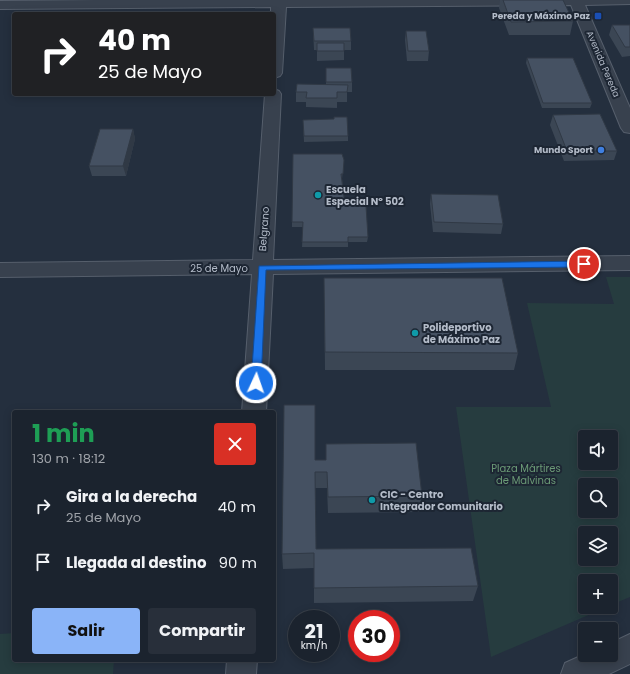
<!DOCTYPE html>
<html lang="es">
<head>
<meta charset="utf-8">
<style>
  :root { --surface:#1b232e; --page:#282f3a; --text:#f1f3f6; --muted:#a0a4aa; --line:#39404a; --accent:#8ab4f8 }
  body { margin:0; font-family:Poppins,sans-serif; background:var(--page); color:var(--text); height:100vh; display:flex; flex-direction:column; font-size:15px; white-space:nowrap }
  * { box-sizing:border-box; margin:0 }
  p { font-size:13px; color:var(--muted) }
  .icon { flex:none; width:22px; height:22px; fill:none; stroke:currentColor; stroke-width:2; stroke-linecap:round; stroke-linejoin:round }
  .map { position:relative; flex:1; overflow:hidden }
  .drawer { position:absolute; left:12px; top:410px; width:264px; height:252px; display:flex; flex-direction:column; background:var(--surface); border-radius:4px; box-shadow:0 2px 10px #0003,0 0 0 1px var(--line) }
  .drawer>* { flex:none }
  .hud { position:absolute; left:12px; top:12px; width:264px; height:84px; border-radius:4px; box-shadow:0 2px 10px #0003,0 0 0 1px var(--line); background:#202124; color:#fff; overflow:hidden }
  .controls { position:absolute; left:578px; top:430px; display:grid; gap:8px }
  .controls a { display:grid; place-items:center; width:40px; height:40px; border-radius:4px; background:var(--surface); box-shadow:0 2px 10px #0003,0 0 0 1px var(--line); font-size:20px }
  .speed { position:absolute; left:288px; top:610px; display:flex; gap:8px; font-size:20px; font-weight:700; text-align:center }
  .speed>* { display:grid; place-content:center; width:52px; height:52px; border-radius:50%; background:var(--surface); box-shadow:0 2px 10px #0003,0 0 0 1px var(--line); line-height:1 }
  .speed small { font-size:10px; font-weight:400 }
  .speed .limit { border:6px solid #d22; background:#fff; color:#111 }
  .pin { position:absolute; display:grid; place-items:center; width:34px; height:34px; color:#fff; margin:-17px; border:2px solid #fff; border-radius:50%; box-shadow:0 1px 4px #0007 }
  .me { position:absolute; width:44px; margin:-22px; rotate:3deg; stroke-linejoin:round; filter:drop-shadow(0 0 3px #0008) }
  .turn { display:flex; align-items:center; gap:14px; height:84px; padding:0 20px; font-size:18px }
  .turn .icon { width:52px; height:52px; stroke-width:2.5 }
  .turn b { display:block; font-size:28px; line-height:34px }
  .round { display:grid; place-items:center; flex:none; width:42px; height:42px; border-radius:4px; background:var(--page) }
  .headline { display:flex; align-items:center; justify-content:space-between; height:68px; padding:0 20px }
  h1 { font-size:24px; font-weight:700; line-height:30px; color:#1e9e55 }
  .action { display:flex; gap:8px; margin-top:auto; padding:8px 20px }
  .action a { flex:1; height:46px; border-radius:4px; background:var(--accent); color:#111; font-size:16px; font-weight:700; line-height:46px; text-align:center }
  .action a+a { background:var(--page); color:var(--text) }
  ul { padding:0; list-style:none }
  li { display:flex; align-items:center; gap:12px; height:56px; padding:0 20px }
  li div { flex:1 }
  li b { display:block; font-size:15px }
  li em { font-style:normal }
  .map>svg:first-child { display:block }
  .green { fill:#263c3f; fill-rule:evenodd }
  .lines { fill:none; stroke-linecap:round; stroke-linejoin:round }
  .street-casing { stroke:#565f6c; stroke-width:2 }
  .street { fill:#38414e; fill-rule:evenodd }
  .wall { fill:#3b4654 }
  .shaded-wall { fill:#303945 }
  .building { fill:#455162; stroke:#303945 }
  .route { fill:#1a73e8; stroke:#114b97 }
  .transit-dot { fill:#1a4fb4; stroke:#1d2633; stroke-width:1.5 }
  .shop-dot { fill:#3f7fe0; stroke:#1d2633; stroke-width:1.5 }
  .culture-dot { fill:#0f9aa8; stroke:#1d2633; stroke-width:1.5 }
  .labels { text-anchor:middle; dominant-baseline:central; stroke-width:4; stroke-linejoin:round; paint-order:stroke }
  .far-poi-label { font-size:9px; font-weight:bold; fill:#b4bcc9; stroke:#1d2633; text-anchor:end }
  .far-street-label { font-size:9px; fill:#b4bcc9; stroke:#1d2633 }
  .poi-label { font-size:10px; font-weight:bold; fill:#b4bcc9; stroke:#1d2633; text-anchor:start }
  .street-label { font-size:10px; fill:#b4bcc9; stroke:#1d2633 }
  .park-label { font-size:10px; fill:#6b9a76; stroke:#1d2633 }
</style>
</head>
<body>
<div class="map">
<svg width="630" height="674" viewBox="0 0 630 674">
  <rect width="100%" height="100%" fill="#242f3e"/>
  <path class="green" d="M606,277H630V597L611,605V581H585V607H607L491,657L456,407H551L527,303L614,304ZM585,437H611V463H585ZM585,485H611V511H585ZM585,533H611V559H585Z
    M14,633V660H114L113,674H0V634Z"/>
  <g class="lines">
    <g class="street-casing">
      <path id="street" d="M96,0H630V4L585,5L630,108V133L624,132L621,128L571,5L286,7L282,73L280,76L274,78V14H271V7L0,9V1Z
        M274,89L279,91L281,94L273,260L630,256V270L273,274L266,412H242L252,274L0,277V263L253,260L265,94H274Z
        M630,634V664L609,674H561L565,663L585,654L611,655V643Z
        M227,660H257L256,674H226Z"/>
    </g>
    <use href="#street" class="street"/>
  </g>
  <path class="wall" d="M500,0H563L573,21L570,35H509L499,8Z
    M612,25H630V56L622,57L609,35Z
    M313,28L351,41V50H344V60L317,61V50H314Z
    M406,31L429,51L428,61H407L405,40Z
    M527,58L592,103L590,108H542L526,63Z
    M326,68L352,82V92H347V102H337V108L306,107V102H296V92L326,85Z
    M553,115L617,151L614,160L564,161L550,125Z
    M334,119L348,136V141L304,142L303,120Z
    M133,129L135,139L126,176H92L89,166Z
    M344,160L342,179L345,205L368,237L367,242H348V247H302L303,227H292V222Z
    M431,194L503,224L501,234L433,232L430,204Z
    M324,278L518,353L514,370H325Z
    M326,444L422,496L419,512L328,513L327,488H315L316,549L478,586L473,601L314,603V568L283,569L282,554L315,460H326Z"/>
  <path class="shaded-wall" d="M133,129L135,139L126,176L123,166Z"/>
  <path class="building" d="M503,0H563L573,21L511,22Z
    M167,13H182L181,14H166Z
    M612,25H630V47H625Z
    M313,28H350L351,41H314Z
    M406,31H426L429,51H408Z
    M317,43H344V51H317Z
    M527,58H573L592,103H543Z
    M326,68H351L352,82H326Z
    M297,84L348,85L347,92H337V98H306L307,92H296Z
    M600,114L617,151H567L553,115Z
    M334,117H347L348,136H304L303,120L334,119Z
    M100,129H133L123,166H89Z
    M293,154H342L344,160L343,174H341L345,205L366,206L368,237H348V242H302L303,222H292Z
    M431,194L498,195L503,224L434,222Z
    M324,278H502L518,353L325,352Z
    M284,405H315V460H326V444L416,443L422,496L328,497L327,472H315L316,549L471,548L478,586L314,588V553L282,554Z"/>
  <path class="route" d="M584,261L588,264L584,267L266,270L261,383L259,386H253L251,383L259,266Z"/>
  <rect class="transit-dot" x="594" y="12" width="8" height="8" rx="2"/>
  <circle class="shop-dot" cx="601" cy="150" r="4"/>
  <g class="culture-dot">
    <circle cx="318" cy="195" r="4"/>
    <circle cx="415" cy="333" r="4"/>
    <circle cx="372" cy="500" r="4"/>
  </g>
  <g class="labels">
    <g class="far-poi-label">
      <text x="590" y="16">Pereda y Máximo Paz</text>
      <text x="593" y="150">Mundo Sport</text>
    </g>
    <g class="far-street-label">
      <text transform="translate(603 64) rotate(67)">Avenida Pereda</text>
    </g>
    <g class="poi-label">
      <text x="326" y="189">Escuela<tspan x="326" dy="12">Especial Nº 502</tspan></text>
      <text x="423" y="327">Polideportivo<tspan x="423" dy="12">de Máximo Paz</tspan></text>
      <text x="380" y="494">CIC - Centro<tspan x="380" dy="12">Integrador Comunitario</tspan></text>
    </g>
    <g class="street-label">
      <text transform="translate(264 229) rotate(-86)">Belgrano</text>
      <text x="219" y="268">25 de Mayo</text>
    </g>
    <g class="park-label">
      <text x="526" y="468">Plaza Mártires<tspan x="526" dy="12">de Malvinas</tspan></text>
    </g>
  </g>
</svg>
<div class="controls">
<a><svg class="icon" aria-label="sound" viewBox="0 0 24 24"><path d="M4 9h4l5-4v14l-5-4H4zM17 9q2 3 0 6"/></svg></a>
<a><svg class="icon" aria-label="search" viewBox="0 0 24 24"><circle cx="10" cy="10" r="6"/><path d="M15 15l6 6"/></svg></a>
<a><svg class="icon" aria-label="layers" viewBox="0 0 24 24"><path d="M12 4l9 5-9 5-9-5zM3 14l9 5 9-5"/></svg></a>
<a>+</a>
<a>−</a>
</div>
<div class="speed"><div>21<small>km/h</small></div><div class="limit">30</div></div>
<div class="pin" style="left:584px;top:264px;background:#d93025"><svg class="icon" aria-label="arrive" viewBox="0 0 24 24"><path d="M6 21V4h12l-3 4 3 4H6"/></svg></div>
<svg class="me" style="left:256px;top:383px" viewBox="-20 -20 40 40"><circle r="17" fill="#1a73e8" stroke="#fff" stroke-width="3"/><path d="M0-11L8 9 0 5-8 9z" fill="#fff"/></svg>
<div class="hud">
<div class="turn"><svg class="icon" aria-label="right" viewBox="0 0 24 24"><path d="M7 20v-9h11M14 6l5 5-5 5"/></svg><div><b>40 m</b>25 de Mayo</div></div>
</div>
<section class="drawer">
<div class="headline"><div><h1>1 min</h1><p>130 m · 18:12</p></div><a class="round" style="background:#d93025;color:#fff"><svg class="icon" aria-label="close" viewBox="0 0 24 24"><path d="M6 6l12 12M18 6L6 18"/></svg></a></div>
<ul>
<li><svg class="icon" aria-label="right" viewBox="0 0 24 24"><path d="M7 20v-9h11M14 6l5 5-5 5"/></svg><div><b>Gira a la derecha</b><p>25 de Mayo</p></div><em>40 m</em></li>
<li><svg class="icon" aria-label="arrive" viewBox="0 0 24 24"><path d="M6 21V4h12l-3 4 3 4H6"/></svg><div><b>Llegada al destino</b></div><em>90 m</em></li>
</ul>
<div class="action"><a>Salir</a><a>Compartir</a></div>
</section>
</div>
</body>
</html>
